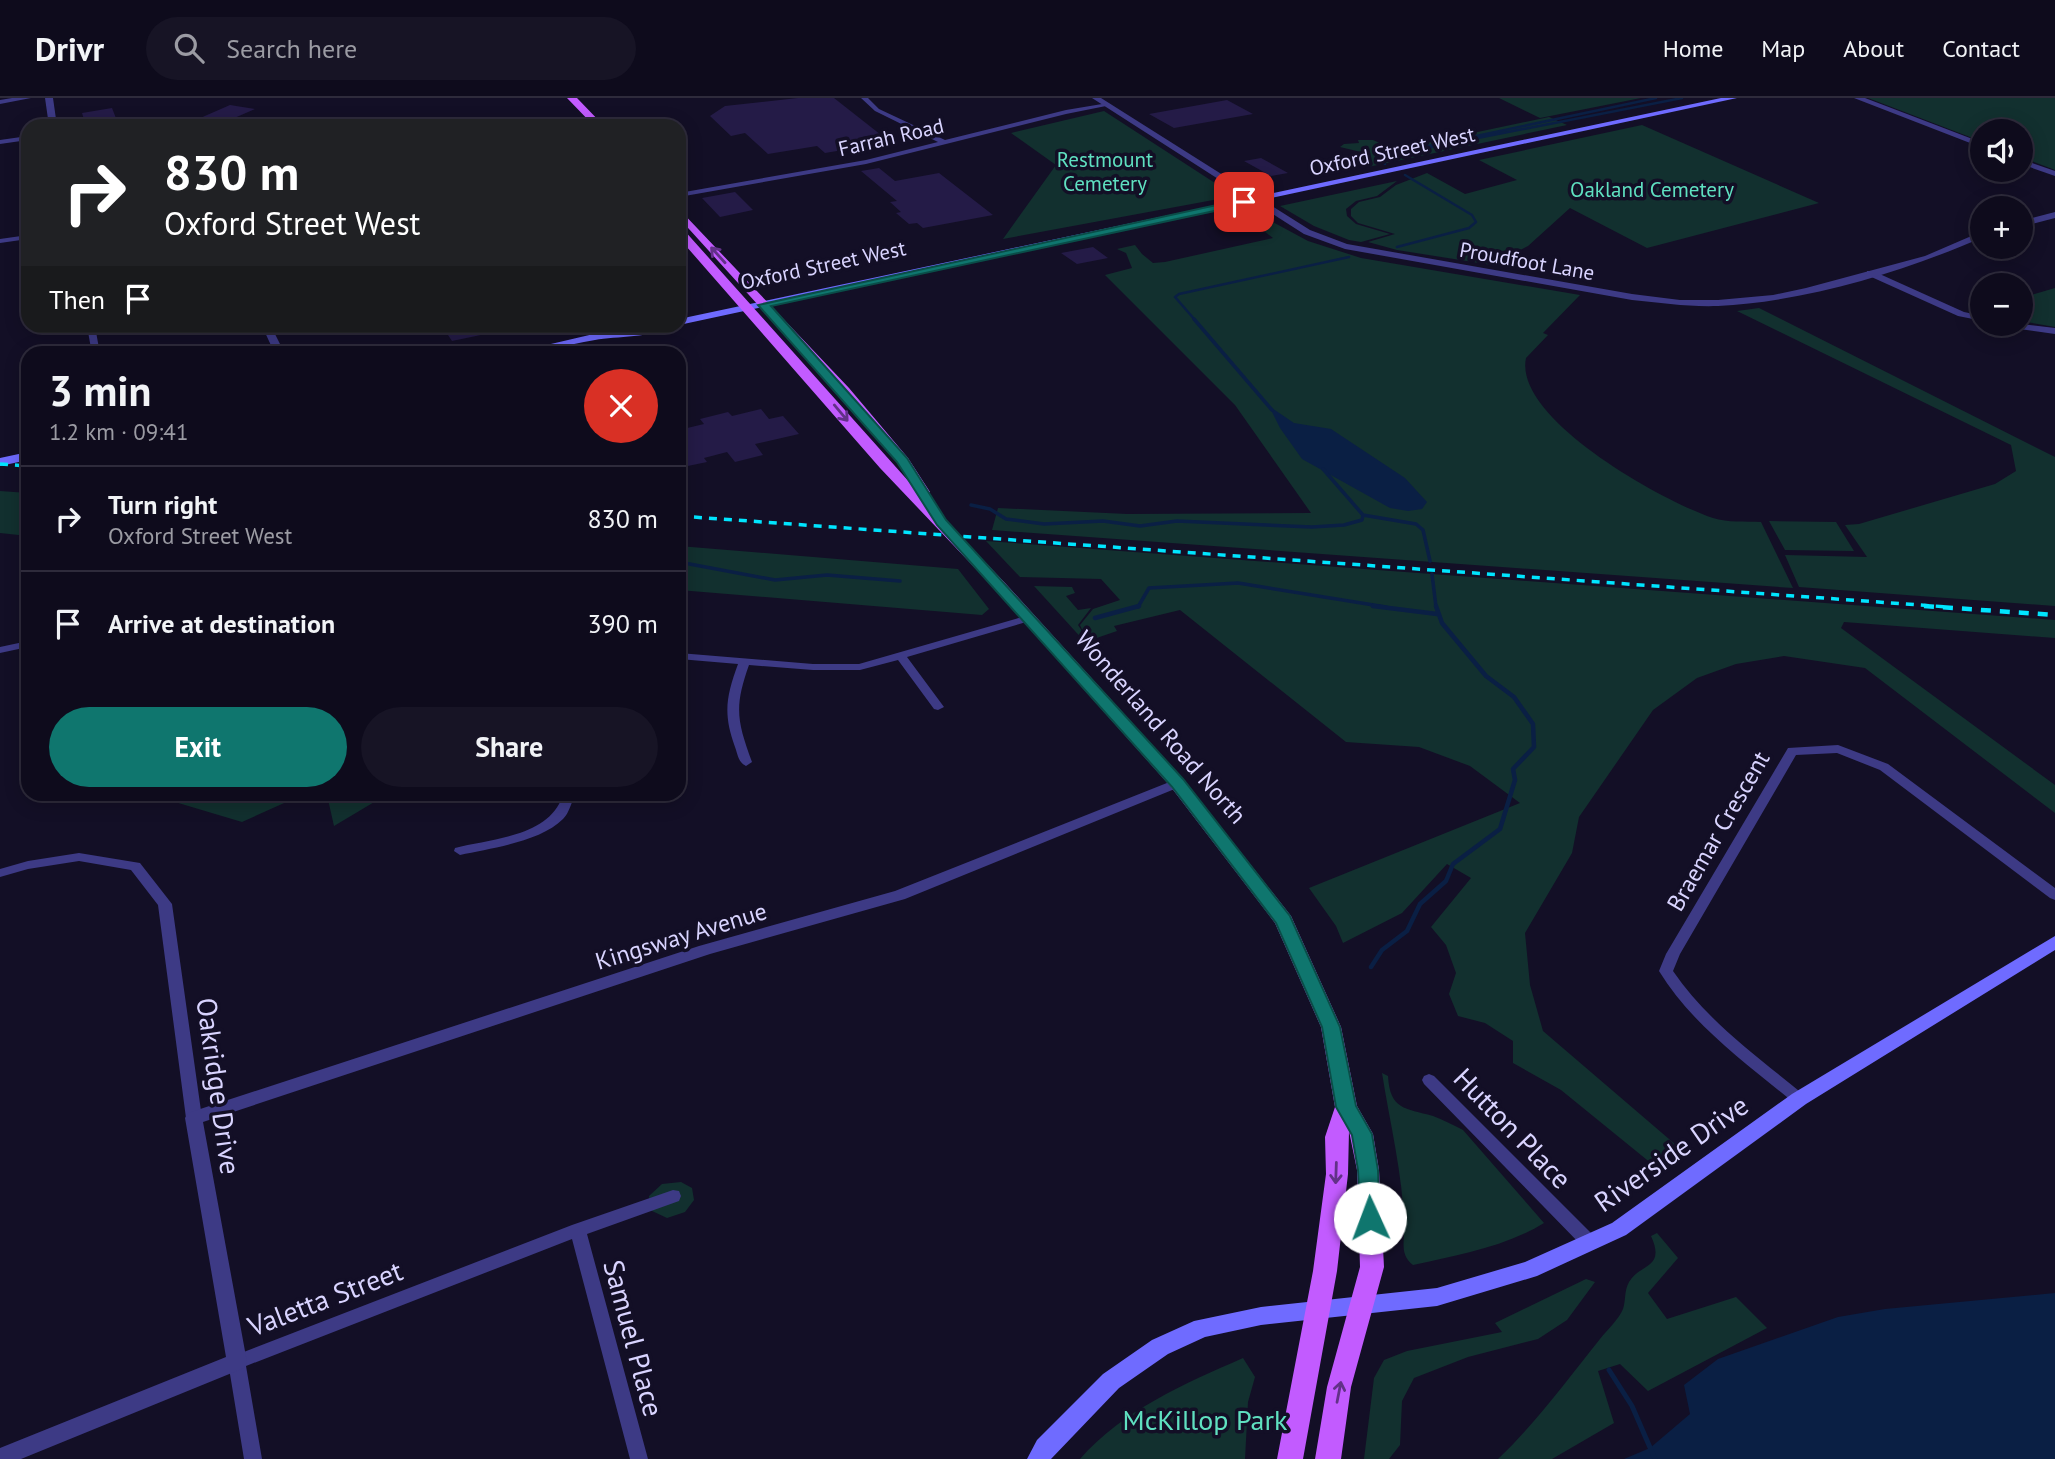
<!DOCTYPE html>
<html lang="en">
<head>
<meta charset="utf-8">
<style>
  :root { --surface:#0e0b1c; --page:#171425; --text:#f1f3f6; --muted:#9b9ba3; --line:#2e2b3b; --accent:#0f766e }
  body { margin:0; font-family:"PT Sans",sans-serif; background:var(--page); color:var(--text); height:100vh; display:flex; flex-direction:column; font-size:26px; white-space:nowrap }
  * { box-sizing:border-box; margin:0 }
  p { font-size:23px; color:var(--muted) }
  .icon { flex:none; width:38px; height:38px; fill:none; stroke:currentColor; stroke-width:2; stroke-linecap:round; stroke-linejoin:round }
  .map { position:relative; flex:1; overflow:hidden }
  .sheet { position:absolute; left:21px; top:248px; width:665px; height:455px; display:flex; flex-direction:column; background:var(--surface); border-radius:21px; box-shadow:0 4px 18px #0003,0 0 0 2px var(--line) }
  .sheet>* { flex:none }
  .guide { position:absolute; left:21px; top:21px; width:665px; height:214px; border-radius:21px; box-shadow:0 4px 18px #0003,0 0 0 2px var(--line); background:#202124; color:#fff; overflow:hidden }
  .controls { position:absolute; left:1970px; top:21px; display:grid; gap:14px }
  .controls a { display:grid; place-items:center; width:63px; height:63px; border-radius:50%; background:var(--surface); box-shadow:0 4px 18px #0003,0 0 0 2px var(--line); font-size:35px }
  .pin { position:absolute; display:grid; place-items:center; width:60px; height:60px; color:#fff; margin:-30px; border-radius:14px; box-shadow:0 4px 10px #0006 }
  .me { position:absolute; width:77px; margin:-38px; rotate:358deg; stroke-linejoin:round; filter:drop-shadow(0 0 5px #0008) }
  .turn { display:flex; align-items:center; gap:24px; height:147px; padding:0 28px; font-size:32px }
  .turn .icon { width:91px; height:91px; stroke-width:2.5 }
  .turn b { display:block; font-size:49px; line-height:60px }
  .then { display:flex; align-items:center; height:66px; padding:0 28px; background:#0003; gap:14px; font-size:26px }
  .round { display:grid; place-items:center; flex:none; width:74px; height:74px; border-radius:37px; background:var(--page) }
  .overview { display:flex; align-items:center; justify-content:space-between; height:119px; padding:0 28px }
  h1 { font-size:42px; font-weight:700; line-height:52px }
  .primary-button { display:flex; gap:14px; margin-top:auto; padding:14px 28px }
  .primary-button a { flex:1; height:80px; border-radius:42px; background:var(--accent); color:#fff; font-size:28px; font-weight:700; line-height:80px; text-align:center }
  .primary-button a+a { background:var(--page); color:var(--text) }
  ul { padding:0; list-style:none }
  li { display:flex; align-items:center; gap:21px; height:105px; padding:0 28px; border-top:2px solid var(--line) }
  li div { flex:1 }
  li b { display:block; font-size:26px }
  li em { font-style:normal }
  header { display:flex; align-items:center; gap:42px; box-sizing:border-box; height:98px; padding:0 35px; background:var(--surface); border-bottom:2px solid var(--line) }
  header strong { font-size:33px }
  nav { display:flex; gap:38px; margin-inline-start:auto; font-size:24px }
  .search { width:490px; height:63px; background:var(--page); display:flex; align-items:center; gap:18px; box-sizing:border-box; padding:0 24px; border-radius:38px; color:var(--muted); font-size:26px }
  .map>svg:first-child { display:block }
  .green { fill:#12302f }
  .water { fill:#0a1f44 }
  .lines { fill:none; stroke-linecap:round; stroke-linejoin:round }
  .stream-far3 { stroke:#0a1f44; stroke-width:2.5 }
  .stream-far2 { stroke:#0a1f44; stroke-width:3.5 }
  .stream-far1 { stroke:#0a1f44; stroke-width:4.5 }
  .stream { stroke:#0a1f44; stroke-width:5 }
  .building { fill:#241b47 }
  .minor { fill:#3d3a85; fill-rule:evenodd }
  .tertiary { fill:#3d3a85; fill-rule:evenodd }
  .secondary { fill:#6f6bff; fill-rule:evenodd }
  .primary { fill:#c25bff; fill-rule:evenodd }
  .rail-far1 { stroke:#00e5ff; stroke-width:3.5; stroke-dasharray:8 7; stroke-linecap:butt }
  .rail { stroke:#00e5ff; stroke-width:4.5; stroke-dasharray:10 9; stroke-linecap:butt }
  .oneway { stroke:#623188 }
  .route { fill:#0f766e; stroke:#0a4d48; stroke-width:2 }
  .labels { text-anchor:middle; dominant-baseline:central; stroke-width:7; stroke-linejoin:round; paint-order:stroke }
  .far-street-label { font-size:21px; fill:#d9d4ff; stroke:#130f26 }
  .far-park-label { font-size:21px; fill:#5fe0c0; stroke:#130f26 }
  .street-label { font-size:24px; fill:#d9d4ff; stroke:#130f26 }
  .near-street-label { font-size:28px; fill:#d9d4ff; stroke:#130f26 }
  .near-park-label { font-size:28px; fill:#5fe0c0; stroke:#130f26 }
</style>
</head>
<body>
<header>
<strong>Drivr</strong>
<div class="search"><svg class="icon" aria-label="search" viewBox="0 0 24 24"><circle cx="10" cy="10" r="6"/><path d="M15 15l6 6"/></svg>Search here</div>
<nav><a>Home</a><a>Map</a><a>About</a><a>Contact</a></nav>
</header>
<div class="map">
<svg width="2055" height="1361" viewBox="0 0 2055 1361">
  <rect width="100%" height="100%" fill="#130f26"/>
  <path class="green" d="M1499,0H1641L1540,20Z
    M1868,0H2055V72L2021,59V33H1983V44Z
    M1104,13L1235,98L1003,141L1056,67L1011,35Z
    M1549,19L1567,27L1368,69L1351,60L1366,57L1365,55L1340,49L1344,46L1359,45L1358,42H1373L1386,48L1383,54Z
    M1642,27L1819,105L1647,150L1570,110L1528,148L1492,167L1397,152L1368,144L1395,136L1358,125L1351,118V111L1359,104L1380,99L1396,87L1427,75L1465,96L1517,82L1479,62Z
    M1397,83L1377,98L1356,103L1346,111L1347,118L1356,126L1390,136L1361,144L1349,142L1314,128L1280,108Z
    M1267,121L1308,143L1361,160L1580,197L1543,235L1548,237L1526,260C1513,321 1664,404 1713,420C1728,425 1745,423 1761,424L1793,490L992,432L998,410L1127,416L1311,415L1235,307L1105,177L1132,170L1126,155L1117,151L1135,147L1142,156L1153,165L1165,164L1273,140L1252,124Z
    M2055,190V229L2021,223V200Z
    M1759,210L2055,359V508L1799,489L1785,457L1867,459L1845,427L1859,426L1995,386L2016,373L2011,347L1737,213Z
    M0,393L28,395V438L0,435Z
    M1769,423L1836,424L1854,453L1785,452Z
    M986,443L2055,522V540L1844,524L1841,530L2055,687V715L1865,570L1784,558L1736,566L1697,580L1653,612L1579,719L1572,755L1525,835L1530,887L1543,933L1676,1047L1652,1066L1561,992L1513,965V943L1485,925L1458,918L1449,896L1456,875L1446,847L1431,829L1471,780L1447,766L1402,815L1343,845L1336,828L1309,790L1520,705L1470,668L1419,649L1346,644L1180,512L1114,528L1117,533L1085,544L1034,488L1072,489L1075,495L1066,498L1078,512L1091,510L1078,527L1084,536L1080,527L1093,511L1120,502L1101,481L1020,479Z
    M679,448L958,471L989,511L982,517L679,492Z
    M175,697V696L302,697L242,724L175,704Z
    M327,697V696L386,697L334,728Z
    M1382,975L1388,978C1390,1012 1405,1010 1433,1018C1444,1022 1453,1027 1463,1032L1544,1125C1505,1149 1457,1157 1413,1167C1399,1156 1405,1143 1404,1127C1403,1077 1390,1026 1382,975Z
    M681,1084L692,1090L694,1102L685,1114L667,1120L650,1112L649,1098L662,1086Z
    M1657,1135L1678,1160L1648,1195L1667,1221L1736,1199L1767,1230L1648,1293L1620,1266L1598,1273L1614,1325L1552,1361H1498C1535,1326 1568,1281 1600,1241C1607,1232 1619,1221 1623,1211C1626,1202 1624,1193 1629,1184C1640,1165 1666,1171 1651,1138Z
    M1586,1181L1595,1184L1567,1222L1538,1241L1468,1259L1414,1280L1402,1303L1400,1347L1389,1361H1364L1374,1280L1384,1262L1407,1253L1502,1234L1495,1225Z
    M1243,1260L1255,1279L1248,1304L1245,1361H1080C1123,1312 1184,1286 1243,1260Z"/>
  <path class="water" d="M1269,308L1294,325L1331,331L1405,380L1427,404L1422,411L1408,413L1390,410L1302,361L1280,330Z
    M2055,1195V1361H1624L1650,1350L1690,1316L1684,1287L1718,1261L1838,1219L1885,1211Z"/>
  <g class="lines">
    <path class="stream-far3" d="M1391,56L1656,0
      M1385,66L1376,60L1682,0
      M1397,149L1469,130L1476,124L1472,117L1405,77
      M1195,222L1175,199L1179,196L1349,159"/>
    <path class="stream-far2" d="M1194,221L1272,312
      M1323,371L1363,417L1416,426L1423,432L1430,463
      M971,407L990,411L1006,421L1044,426L1103,423L1140,428L1177,423L1312,429L1344,427L1362,422L1363,417
      M679,464L775,482L827,477L900,483
      M1432,476L1436,509
      M1138,509L1149,490L1238,485L1386,509"/>
    <path class="stream-far1" d="M1373,508L1437,516
      M1095,520L1139,508
      M1371,869L1382,852L1407,833L1420,806L1446,783L1453,766L1500,731L1515,682L1513,671L1534,649L1533,626L1514,599L1486,578L1442,525L1436,508"/>
    <path class="stream" d="M1609,1272L1632,1308L1655,1361"/>
  </g>
  <path class="building" d="M798,0H834L890,44L825,55L817,48L768,56L745,35L731,38L710,18L725,8Z
    M1227,2L1253,16L1174,30L1149,16Z
    M230,7L255,11L216,28H182Z
    M112,10L119,28H86L82,15Z
    M1261,60L1288,75L1271,78L1244,63Z
    M879,70L895,83L939,75L993,117L923,130L917,125L909,126L896,115L901,114L890,104L897,103L861,73Z
    M735,94L753,112L720,119L702,100Z
    M1093,149L1108,160L1077,166L1061,155Z
    M442,228H500V233L452,243Z
    M761,311L769,321L783,318L799,336L755,346L763,357L735,364L727,354L704,360L707,364L683,369L679,365V332L704,326L700,321L728,314L732,318Z"/>
  <g class="lines">
    <path class="minor" d="M861,0H868L879,11L945,42L1066,12L1108,5L1111,7L1066,16L866,66L679,99V95L866,62L938,44L875,13Z
      M28,38V42L0,46V42Z
      M28,137V141L0,145V141Z
      M1867,173H1873L1964,214L1983,218V223L1958,218L1867,177Z
      M2001,226H2021L2055,230V236L2005,229Z
      M87,228H95L100,256H92Z
      M1029,517L1033,518L1034,520L1033,522L907,559L944,609L938,612L934,611L898,562L860,572H813L749,567C734,609 737,623 752,664L746,668C738,664 738,657 735,649C723,616 726,599 738,566L679,561V555L813,566H859Z
      M28,543V549L0,555V549Z
      M1838,647L1888,666L2055,790V802L2050,800L1880,672L1837,655L1796,657L1680,856L1673,873C1707,923 1758,959 1804,997L1806,1001L1804,1005L1799,1007L1794,1005C1746,965 1692,927 1659,873L1666,856L1788,650Z
      M559,696H571L573,702C570,709 568,716 563,721C540,744 491,750 460,757L454,753L455,750C490,741 545,739 561,702Z
      M79,755L140,765L172,806L202,1020L199,1024L194,1026L189,1024L186,1020L158,807L131,772L79,763L28,771L0,779V771L28,763Z
      M1429,976L1434,978L1595,1139L1597,1144L1595,1149L1589,1151L1583,1149L1424,986L1422,982L1424,978Z
      M673,1092L679,1093L681,1098L679,1103L587,1136L648,1361H630L572,1141L246,1268L262,1361H244L228,1264L231,1259L572,1127Z"/>
    <path class="tertiary" d="M12,0H31L0,6V2Z
      M45,0H53L57,28H49Z
      M1092,0H1101L1310,132L1347,146L1632,196L1680,202H1718L1773,197L1806,190L1925,158L1983,133V139C1904,174 1804,204 1718,208C1689,209 1661,205 1632,202L1345,151L1304,136Z
      M1854,0H1865L1983,45V50Z
      M2021,61L2055,73V78L2021,66Z
      M2055,114V120L2021,129V123Z
      M262,228H271L285,256H275Z
      M1177,681L1182,682L1184,685L1182,688L905,801L710,856L203,1024L247,1264L244,1270L21,1361H0V1350L226,1259L185,1020L188,1015L699,848L895,793Z"/>
    <path class="secondary" d="M1721,0H1737L679,227V221Z
      M651,228H670C653,240 616,238 595,242C565,247 538,256 508,256L598,235L620,234Z
      M28,354V362L0,368V360Z
      M2055,838V852L1806,1006L1626,1137L1537,1178L1437,1208L1261,1227L1205,1239L1168,1256L1119,1290L1051,1361H1027L1037,1342L1103,1276L1152,1242L1194,1223L1261,1209L1437,1190L1525,1164L1612,1125L1792,996Z"/>
    <path class="primary" d="M567,0H577L604,28H594Z
      M679,111L849,290L908,360L930,394L922,398L1005,485L1183,681L1291,818L1341,929L1357,1008L1373,1036L1379,1072L1384,1169L1351,1289L1341,1361H1315L1327,1289L1360,1169L1357,1072L1349,1033L1348,1076L1337,1173L1303,1361H1277L1313,1173L1326,1076L1325,1039L1335,1009L1321,929L1275,825L1171,689L995,491L880,370L679,140V130L683,131L911,386L898,365L839,296L679,120Z"/>
    <path class="rail-far1" d="M0,366L28,368
      M679,418L1948,509"/>
    <path class="rail" d="M1924,508L2055,517"/>
  </g>
  <defs><path id="oneway-shaft" d="M-6 0H5M1.5-3L5.5 0L1.5 3" fill="none" stroke-width="1.6" stroke-linecap="round" stroke-linejoin="round" transform="scale(1.75)"/></defs>
  <g class="oneway">
    <use href="#oneway-shaft" transform="translate(718 157) rotate(-132)"/>
    <use href="#oneway-shaft" transform="translate(841 315) rotate(50)"/>
    <use href="#oneway-shaft" transform="translate(1336 1075) rotate(92)"/>
    <use href="#oneway-shaft" transform="translate(1339 1294) rotate(-79)"/>
  </g>
  <path class="route" d="M1244,101L1248,104L1247,106L771,208L907,360L946,422L1183,681L1290,818L1340,929L1356,1008L1372,1036L1378,1072L1380,1120L1377,1126L1370,1129L1363,1126L1360,1120L1358,1072L1352,1037L1336,1009L1322,929L1276,825L1172,689L937,427L897,364L758,207Z"/>
  <g class="labels">
    <g class="far-street-label">
      <text transform="translate(891 39) rotate(-13)">Farrah Road</text>
      <text transform="translate(1392 53) rotate(-12)">Oxford Street West</text>
      <text transform="translate(1527 163) rotate(10)">Proudfoot Lane</text>
      <text transform="translate(823 167) rotate(-12)">Oxford Street West</text>
    </g>
    <g class="far-park-label">
      <text x="1105" y="61">Restmount<tspan x="1105" dy="24">Cemetery</tspan></text>
      <text x="1652" y="91">Oakland Cemetery</text>
    </g>
    <g class="street-label">
      <text transform="translate(1161 629) rotate(49)">Wonderland Road North</text>
      <text transform="translate(1718 733) rotate(-60)">Braemar Crescent</text>
      <text transform="translate(681 838) rotate(-17)">Kingsway Avenue</text>
    </g>
    <g class="near-street-label">
      <text transform="translate(219 988) rotate(82)">Oakridge Drive</text>
      <text transform="translate(1513 1030) rotate(46)">Hutton Place</text>
      <text transform="translate(1671 1055) rotate(-35)">Riverside Drive</text>
      <text transform="translate(325 1200) rotate(-21)">Valetta Street</text>
      <text transform="translate(634 1240) rotate(75)">Samuel Place</text>
    </g>
    <g class="near-park-label">
      <text x="1205" y="1321">McKillop Park</text>
    </g>
  </g>
</svg>
<div class="controls">
<a><svg class="icon" aria-label="sound" viewBox="0 0 24 24"><path d="M4 9h4l5-4v14l-5-4H4zM17 9q2 3 0 6"/></svg></a>
<a>+</a>
<a>−</a>
</div>
<div class="pin" style="left:1244px;top:104px;background:#d93025"><svg class="icon" aria-label="arrive" viewBox="0 0 24 24"><path d="M6 21V4h12l-3 4 3 4H6"/></svg></div>
<svg class="me" style="left:1370px;top:1120px" viewBox="-20 -20 40 40"><circle r="19" fill="#fff"/><path d="M0-13L10 11 0 6-10 11z" fill="#0f766e"/></svg>
<div class="guide">
<div class="turn"><svg class="icon" aria-label="right" viewBox="0 0 24 24"><path d="M7 20v-9h11M14 6l5 5-5 5"/></svg><div><b>830 m</b>Oxford Street West</div></div>
<div class="then">Then<svg class="icon" aria-label="arrive" viewBox="0 0 24 24"><path d="M6 21V4h12l-3 4 3 4H6"/></svg></div>
</div>
<section class="sheet">
<div class="overview"><div><h1>3 min</h1><p>1.2 km · 09:41</p></div><a class="round" style="background:#d93025;color:#fff"><svg class="icon" aria-label="close" viewBox="0 0 24 24"><path d="M6 6l12 12M18 6L6 18"/></svg></a></div>
<ul>
<li><svg class="icon" aria-label="right" viewBox="0 0 24 24"><path d="M7 20v-9h11M14 6l5 5-5 5"/></svg><div><b>Turn right</b><p>Oxford Street West</p></div><em>830 m</em></li>
<li><svg class="icon" aria-label="arrive" viewBox="0 0 24 24"><path d="M6 21V4h12l-3 4 3 4H6"/></svg><div><b>Arrive at destination</b></div><em>390 m</em></li>
</ul>
<div class="primary-button"><a>Exit</a><a>Share</a></div>
</section>
</div>
</body>
</html>
